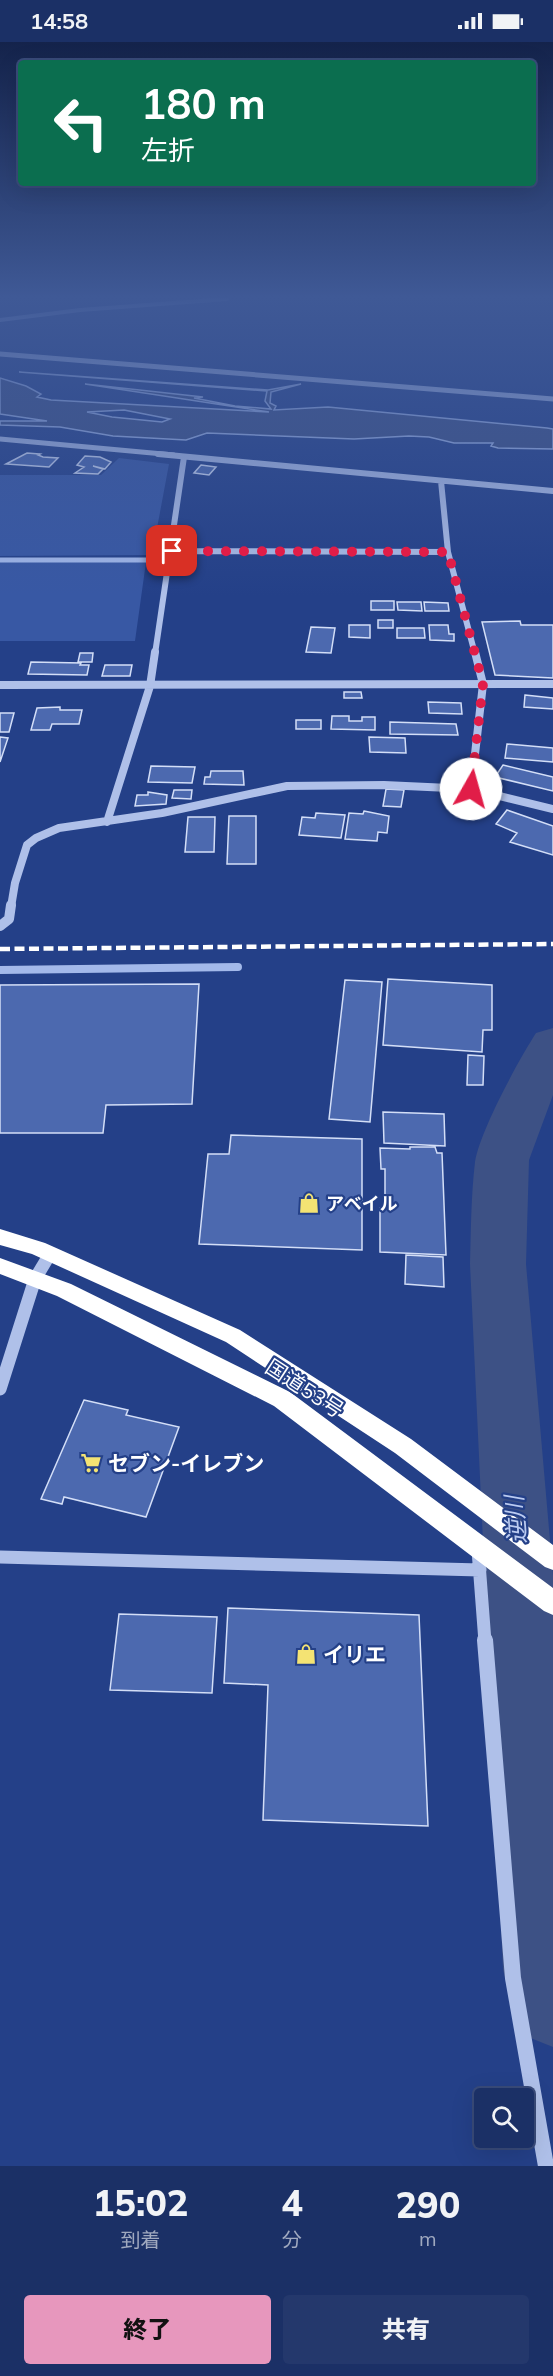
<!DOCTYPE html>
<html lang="ja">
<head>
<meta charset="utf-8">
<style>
  :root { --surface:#1b3066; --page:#24386c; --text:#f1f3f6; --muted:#a0a9bf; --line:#394b7a; --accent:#e797bd }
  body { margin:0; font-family:Mulish,"Noto Sans JP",sans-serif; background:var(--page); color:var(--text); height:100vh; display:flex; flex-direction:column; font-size:22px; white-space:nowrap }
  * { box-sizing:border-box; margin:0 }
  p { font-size:20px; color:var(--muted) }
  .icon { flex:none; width:33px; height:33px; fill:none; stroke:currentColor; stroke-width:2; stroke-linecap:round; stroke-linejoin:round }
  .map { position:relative; height:2124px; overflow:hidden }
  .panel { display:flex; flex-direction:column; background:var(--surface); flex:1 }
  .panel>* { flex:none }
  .guide { position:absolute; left:18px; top:18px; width:518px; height:126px; border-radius:6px; box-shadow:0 6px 24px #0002,0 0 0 2px var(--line); background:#0b6e4f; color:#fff; overflow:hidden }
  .fabs { position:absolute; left:474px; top:2046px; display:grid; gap:12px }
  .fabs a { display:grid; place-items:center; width:60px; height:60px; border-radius:6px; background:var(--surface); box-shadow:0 6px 24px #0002,0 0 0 2px var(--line); font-size:30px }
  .pin { position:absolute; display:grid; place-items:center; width:51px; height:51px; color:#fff; margin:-26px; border-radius:12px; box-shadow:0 3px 9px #0006 }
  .me { position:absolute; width:66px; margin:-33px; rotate:7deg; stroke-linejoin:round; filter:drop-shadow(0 0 4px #0008) }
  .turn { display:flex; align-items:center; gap:21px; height:126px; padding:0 24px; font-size:27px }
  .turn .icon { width:78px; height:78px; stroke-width:2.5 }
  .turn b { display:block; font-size:42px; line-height:51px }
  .eta { display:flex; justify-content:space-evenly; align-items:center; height:102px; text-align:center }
  .eta b { font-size:36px; font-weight:800; line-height:42px }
  .primary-button { display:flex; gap:12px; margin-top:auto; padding:12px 24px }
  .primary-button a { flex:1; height:69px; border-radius:6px; background:var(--accent); color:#111; font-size:24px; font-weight:800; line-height:69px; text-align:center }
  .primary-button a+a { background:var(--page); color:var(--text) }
  .status { display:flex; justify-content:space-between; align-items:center; height:42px; padding:0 30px; background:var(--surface); direction:ltr }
  .status svg { height:16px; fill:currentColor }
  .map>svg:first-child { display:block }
  .green { fill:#3858a4 }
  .water { fill:#3d5185; stroke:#a3b9ea; stroke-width:1.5; fill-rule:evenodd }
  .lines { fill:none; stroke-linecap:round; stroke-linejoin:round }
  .stream-far2 { stroke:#a3b9ea; stroke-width:4 }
  .stream-far1 { stroke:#a3b9ea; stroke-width:5 }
  .stream { stroke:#a3b9ea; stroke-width:8 }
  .river { fill:#3d5185; fill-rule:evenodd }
  .building { fill:#4c69af; stroke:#d3def7; stroke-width:1.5 }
  .minor-far5 { stroke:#afc0e9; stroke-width:5 }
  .minor-far4 { stroke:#afc0e9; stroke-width:6 }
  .minor-far3 { stroke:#afc0e9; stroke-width:8 }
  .minor-far2 { stroke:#afc0e9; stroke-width:10 }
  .minor-far1 { stroke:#afc0e9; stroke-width:13 }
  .minor { stroke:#afc0e9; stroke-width:16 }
  .highway { fill:#fff; fill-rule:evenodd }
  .rail { stroke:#fff; stroke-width:4.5; stroke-dasharray:10 4.5; stroke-linecap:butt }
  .route { stroke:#e11d48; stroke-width:10; stroke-dasharray:0 18 }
  .labels { text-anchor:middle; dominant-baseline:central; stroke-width:4.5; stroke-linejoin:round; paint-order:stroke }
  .poi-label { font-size:18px; font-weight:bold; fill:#fff; stroke:#244088; text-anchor:start }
  .near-street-label { font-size:21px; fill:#fff; stroke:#244088 }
  .near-poi-label { font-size:21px; font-weight:bold; fill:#fff; stroke:#244088; text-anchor:start }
  .near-water-label { font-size:24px; font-style:italic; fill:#bbcbf1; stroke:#244088 }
</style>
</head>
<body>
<div class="status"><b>14:58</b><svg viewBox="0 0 49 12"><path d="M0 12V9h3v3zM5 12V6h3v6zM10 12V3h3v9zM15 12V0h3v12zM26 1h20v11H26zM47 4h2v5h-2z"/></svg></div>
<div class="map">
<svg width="553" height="2124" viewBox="0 0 553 2124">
  <rect width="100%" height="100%" fill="#244088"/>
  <path class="green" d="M119,416L169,422L152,513L0,514V433H101Z
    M0,520H146L135,599H0Z"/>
  <path class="water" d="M19,330L268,348L301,342L271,350L270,361L276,364L274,368L328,365L547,386L553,387V407L498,406L491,404L493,401H454L429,395L409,394L354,397L207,391L186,398L113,394L60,385L0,383V379H47L0,372V336L26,344L41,352L37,355L51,358L269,370L85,342L203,355L194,356L235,364L271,367L265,359L267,349ZM124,368L170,377L162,380L112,375L87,370Z"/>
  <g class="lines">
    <path class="stream-far2" d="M0,278L80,268L227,257"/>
    <path class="stream-far1" d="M0,518H150"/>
    <path class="stream" d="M0,928L238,925"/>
    <path class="river" d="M553,986V1053L529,1118L526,1222L553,1533V2005L523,1993L511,1963L503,1927L470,1222C471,1188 471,1154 475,1120C480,1089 518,1019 536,991Z"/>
  </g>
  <path class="building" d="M27,411L40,412L38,413L43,415L58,416L49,425L6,422Z
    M85,414L100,415L111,420L105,427L93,424L103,427L98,432L75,431L84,425L77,423Z
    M201,423L216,425L209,433L194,431Z
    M371,559H394V568H371Z
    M397,560H421L422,569L398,568Z
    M424,560L448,561L449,569H425Z
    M378,578H393V586H378Z
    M520,579L521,583H553V636L495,633L482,580Z
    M349,583H370V596L349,595Z
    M429,583H448L449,592H454V599L430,598Z
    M311,585L335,586L331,611L306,610Z
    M397,586H424L425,596H397Z
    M80,611H93L92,620H78Z
    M31,620L81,621L80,623H89L87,633L28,632Z
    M105,623H132L130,634H102Z
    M344,650H361L362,656H344Z
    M525,653L553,656V667L524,665Z
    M428,660L461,661L462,672L429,671Z
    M60,665V668H82L79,682H52L50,688H31L37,666Z
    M0,671H14L9,690H0Z
    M332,674H349V679H362V675H375V688L331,687Z
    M296,678H321V687H296Z
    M390,680L456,682L458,693L390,692Z
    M0,695L8,696L0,720Z
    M369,695L405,696L406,711L370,710Z
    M507,702L553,706V720L505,716Z
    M503,723L553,735V749L495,735Z
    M151,724L195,725L192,741L148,740Z
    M211,729H243L244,743L204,742L205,735H210Z
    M386,747L404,748L401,765L383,764Z
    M174,748H192L191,757L172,756Z
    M148,750L167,753L166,762L135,764L137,753H148Z
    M507,768L553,784V813L510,800L517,791L496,782Z
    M364,769L389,774L387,791L378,790L377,799L345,797L349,771L363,772Z
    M316,771L345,773L341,796L299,793L302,775L315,776Z
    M229,774H256V822H227Z
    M188,775H215L214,810H185Z
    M388,937L492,943V988H483L482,1010L383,1003Z
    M345,938L382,940L370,1080L329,1077Z
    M199,942L192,1062L106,1063L103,1091H0V943Z
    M468,1013L484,1014L483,1043H467Z
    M383,1070L444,1072L445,1104L384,1101Z
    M231,1093L362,1097V1208L199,1202L208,1112H229Z
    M410,1105H435L437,1111H442L446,1213L380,1210V1166L385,1167V1127H381L380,1106L410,1107Z
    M406,1213L443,1215L444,1245L405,1242Z
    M84,1358L128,1368L126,1373L179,1385L146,1475L64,1455L62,1462L41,1457Z
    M228,1566L419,1573L428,1784L263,1778L268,1643L224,1641Z
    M119,1572L217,1575L212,1651L110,1648Z"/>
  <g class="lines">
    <path class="minor-far5" d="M0,312L553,357
      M0,397L174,413"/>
    <path class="minor-far4" d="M158,412L553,449
      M441,439L448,510L475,612
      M172,509L448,510
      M155,612L184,415"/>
    <path class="minor-far3" d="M0,643L553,642
      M471,747L483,642L475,610
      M107,780L150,644L155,610
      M11,865L15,841L27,803L36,796L59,786L162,771L287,744L384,743L471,747L553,767"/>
    <path class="minor-far2" d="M0,884L9,877L11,863"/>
    <path class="minor-far1" d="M0,1347L35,1237L50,1212
      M478,1508L485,1600
      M0,1515L480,1528"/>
    <path class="minor" d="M485,1598L513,1936L546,2124"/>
    <path class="highway" d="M0,1187L45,1201L240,1288L411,1397L553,1503V1528L545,1525L395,1411L226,1300L32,1212L0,1203Z
      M0,1216L71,1242L290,1350L553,1546V1573L544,1569L274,1364L57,1254L0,1232Z"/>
    <path class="rail" d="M0,907L553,902"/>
  </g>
  <linearGradient id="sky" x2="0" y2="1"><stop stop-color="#14234b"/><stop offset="0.46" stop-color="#3f5996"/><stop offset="1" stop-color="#3f5996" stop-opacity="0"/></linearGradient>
  <rect width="553" height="554" fill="url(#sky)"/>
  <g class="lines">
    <path class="route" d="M172,509L448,510L483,642L471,747"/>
  </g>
  <defs>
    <g id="shop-bare" transform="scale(1.62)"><path d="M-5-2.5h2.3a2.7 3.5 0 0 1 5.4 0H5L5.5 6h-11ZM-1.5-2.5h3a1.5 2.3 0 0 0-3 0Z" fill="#f4e373" stroke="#244088" stroke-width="2.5" paint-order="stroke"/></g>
    <g id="supermarket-bare" transform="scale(1.62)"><path d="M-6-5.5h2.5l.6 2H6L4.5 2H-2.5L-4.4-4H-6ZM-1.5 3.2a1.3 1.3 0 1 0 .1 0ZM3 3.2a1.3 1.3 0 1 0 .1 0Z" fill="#f4e373" stroke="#244088" stroke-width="2.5" paint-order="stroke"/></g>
  </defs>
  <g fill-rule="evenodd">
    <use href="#shop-bare" x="309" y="1161"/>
    <use href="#supermarket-bare" x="91" y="1421"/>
    <use href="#shop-bare" x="306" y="1612"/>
  </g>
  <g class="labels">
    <g class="poi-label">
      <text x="326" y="1161">アベイル</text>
    </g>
    <g class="near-street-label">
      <text transform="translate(305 1346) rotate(33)">国道53号</text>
    </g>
    <g class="near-poi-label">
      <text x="108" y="1421">セブン-イレブン</text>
      <text x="323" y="1612">イリエ</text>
    </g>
    <g class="near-water-label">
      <text transform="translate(515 1478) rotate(-94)">逆川</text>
    </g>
  </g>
</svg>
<div class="fabs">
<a><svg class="icon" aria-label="search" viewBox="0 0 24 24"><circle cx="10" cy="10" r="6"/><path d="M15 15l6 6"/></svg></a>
</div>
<div class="pin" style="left:172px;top:509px;background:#d93025"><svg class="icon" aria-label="arrive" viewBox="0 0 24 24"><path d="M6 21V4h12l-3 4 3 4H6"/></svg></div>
<svg class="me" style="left:471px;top:747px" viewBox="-20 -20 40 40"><circle r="19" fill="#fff"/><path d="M0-13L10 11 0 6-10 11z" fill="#e11d48"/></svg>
<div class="guide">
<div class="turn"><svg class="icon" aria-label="left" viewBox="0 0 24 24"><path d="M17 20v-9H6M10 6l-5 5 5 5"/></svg><div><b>180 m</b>左折</div></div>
</div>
</div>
<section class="panel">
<div class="eta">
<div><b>15:02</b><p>到着</p></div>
<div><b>4</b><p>分</p></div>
<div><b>290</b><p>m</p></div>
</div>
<div class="primary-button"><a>終了</a><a>共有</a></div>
</section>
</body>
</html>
